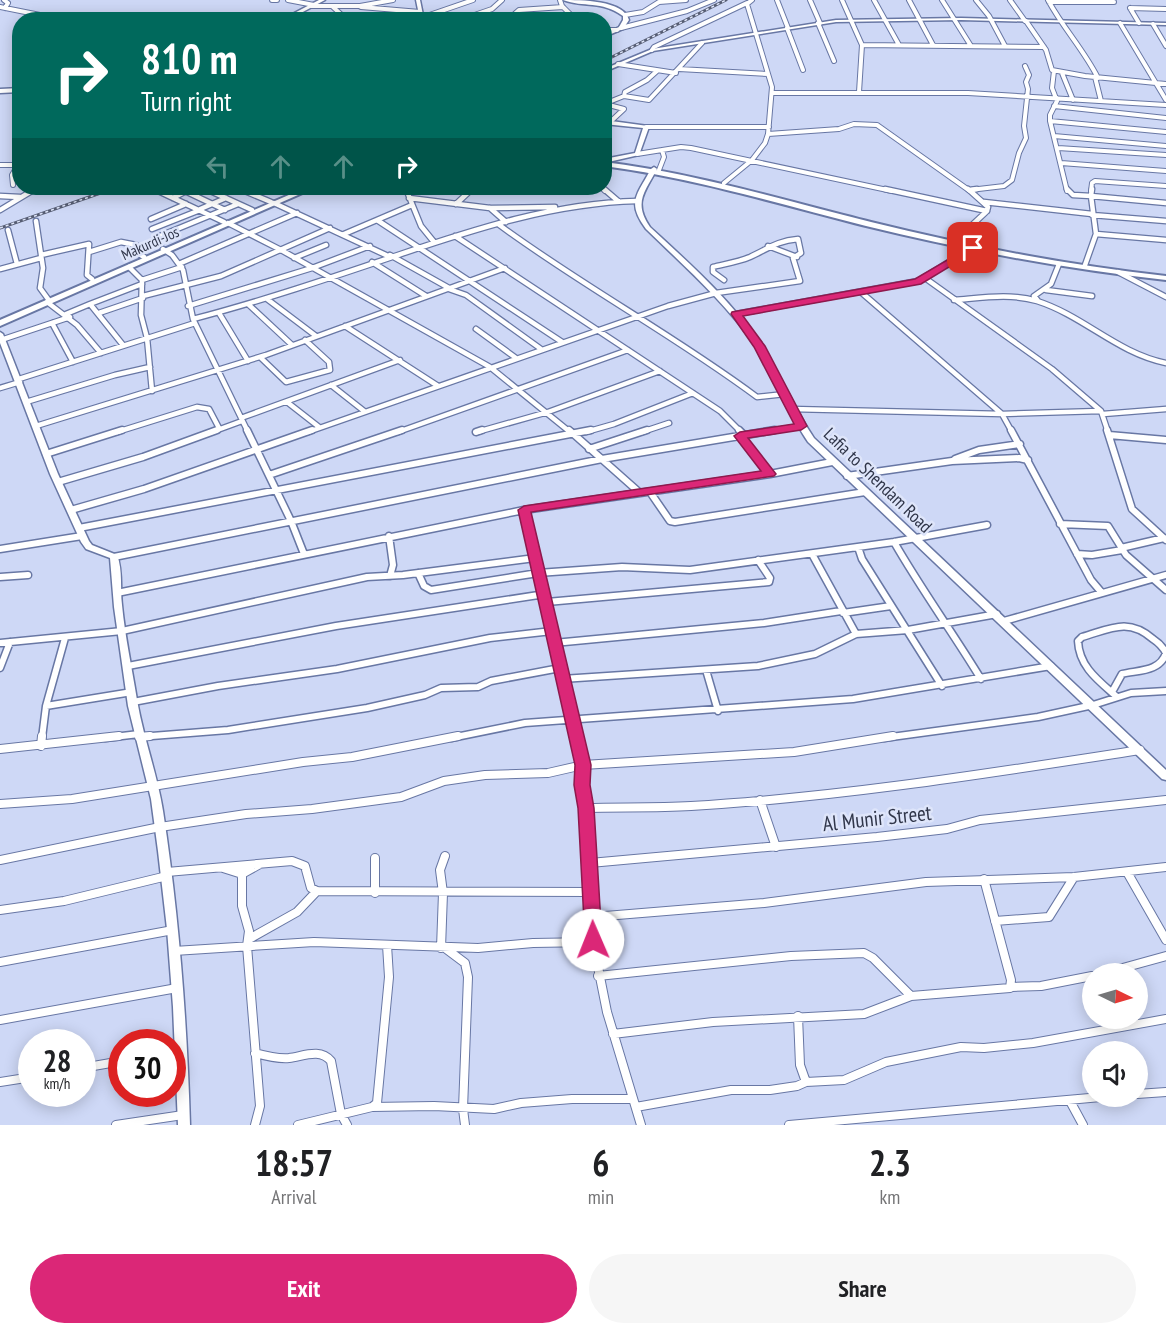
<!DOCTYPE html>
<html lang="en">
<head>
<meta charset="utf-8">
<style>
  :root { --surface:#fff; --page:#f6f6f6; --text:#202124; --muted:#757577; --accent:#db2777 }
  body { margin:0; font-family:"PT Sans Narrow",sans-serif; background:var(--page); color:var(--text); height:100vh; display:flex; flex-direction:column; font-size:22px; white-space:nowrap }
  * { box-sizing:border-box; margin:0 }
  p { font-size:20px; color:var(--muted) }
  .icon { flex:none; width:33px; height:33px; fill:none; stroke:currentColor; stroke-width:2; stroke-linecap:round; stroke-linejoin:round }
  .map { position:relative; height:1125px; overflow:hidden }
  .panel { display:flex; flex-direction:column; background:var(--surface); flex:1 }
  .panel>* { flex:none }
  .banner { position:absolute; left:12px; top:12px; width:600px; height:183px; border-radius:24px; box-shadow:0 3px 15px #0003; background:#00695c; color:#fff; overflow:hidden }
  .needle { width:39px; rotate:95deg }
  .fabs { position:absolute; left:1082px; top:963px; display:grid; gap:12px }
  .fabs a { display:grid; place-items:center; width:66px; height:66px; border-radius:50%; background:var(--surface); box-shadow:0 3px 15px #0003; font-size:30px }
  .speed { position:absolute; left:18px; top:1029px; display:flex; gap:12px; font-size:30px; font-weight:700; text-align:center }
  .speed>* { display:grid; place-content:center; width:78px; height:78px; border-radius:50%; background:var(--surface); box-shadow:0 3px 15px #0003; line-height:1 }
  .speed small { font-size:15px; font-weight:400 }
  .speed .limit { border:9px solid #d22; background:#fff; color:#111 }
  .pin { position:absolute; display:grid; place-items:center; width:51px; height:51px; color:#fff; margin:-26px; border-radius:12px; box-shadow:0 3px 9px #0006 }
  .me { position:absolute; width:66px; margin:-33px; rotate:359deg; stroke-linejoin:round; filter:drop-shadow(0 0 4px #0008) }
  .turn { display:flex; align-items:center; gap:21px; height:126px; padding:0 30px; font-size:27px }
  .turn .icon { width:78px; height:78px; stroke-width:2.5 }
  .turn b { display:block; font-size:42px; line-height:51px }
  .lanes { display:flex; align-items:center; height:57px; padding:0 30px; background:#0003; justify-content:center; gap:30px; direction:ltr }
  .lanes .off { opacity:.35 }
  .eta { display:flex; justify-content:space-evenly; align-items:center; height:102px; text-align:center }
  .eta b { font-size:36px; font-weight:600; line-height:42px }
  .button { display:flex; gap:12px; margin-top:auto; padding:12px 30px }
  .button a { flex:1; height:69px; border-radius:36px; background:var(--accent); color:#fff; font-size:24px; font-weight:600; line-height:69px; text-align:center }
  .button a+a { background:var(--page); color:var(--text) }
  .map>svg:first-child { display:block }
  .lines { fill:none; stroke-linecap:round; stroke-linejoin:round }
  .street-far3-casing { stroke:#6877a4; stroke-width:6 }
  .street-far2-casing { stroke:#6877a4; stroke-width:7 }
  .street-far1-casing { stroke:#6877a4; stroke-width:9 }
  .street-casing { stroke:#6877a4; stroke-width:10 }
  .secondary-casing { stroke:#6877a4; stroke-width:3 }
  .primary-casing { stroke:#6877a4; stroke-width:3 }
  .highway-casing { stroke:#6877a4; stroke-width:4 }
  .street-far3 { stroke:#fff; stroke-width:4 }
  .street-far2 { stroke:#fff; stroke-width:4.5 }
  .street-far1 { stroke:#fff; stroke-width:6 }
  .street { stroke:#fff; stroke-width:8 }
  .secondary { fill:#fff; fill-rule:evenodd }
  .primary { fill:#fff; fill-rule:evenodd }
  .highway { fill:#fff; fill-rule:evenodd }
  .rail-casing { stroke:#565d73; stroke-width:3 }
  .rail { stroke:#dee5fa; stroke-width:1.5; stroke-dasharray:3; stroke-linecap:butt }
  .route { fill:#db2777; stroke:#8e194d; stroke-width:1.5 }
  .labels { text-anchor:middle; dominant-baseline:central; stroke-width:5; stroke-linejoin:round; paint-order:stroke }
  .far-street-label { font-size:15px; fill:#30364a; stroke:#dee5fa }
  .street-label { font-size:18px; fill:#30364a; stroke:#dee5fa }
  .near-street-label { font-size:21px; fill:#30364a; stroke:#dee5fa }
</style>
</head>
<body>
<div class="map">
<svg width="1166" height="1125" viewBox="0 0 1166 1125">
  <rect width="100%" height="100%" fill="#ced8f6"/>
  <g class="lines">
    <g class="street-far3-casing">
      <path id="street-far3" d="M4,0L8,3L5,8
        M272,0H277
        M288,0L314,5
        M560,0L562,6L576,20
        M777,0L788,28
        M810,0L820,23
        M842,0L862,45L859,92
        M874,0L899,45
        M909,0L933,45
        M942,0L971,46
        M976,0L989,16L1005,46
        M1010,0L1025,21
        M1048,0C1063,28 1084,50 1098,78
        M1049,2H1114
        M311,6H360L393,0
        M0,7L50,17
        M333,7L347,20
        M361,7L420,12
        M1130,8L1166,9
        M1130,8L1139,23
        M244,15L283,20
        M625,15L643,12L659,2L686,0
        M510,18L519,10L563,7
        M415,20L473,0
        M460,20L492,9L502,0
        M1026,21L1046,50L1052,70L1085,76L1166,84
        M818,23L834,61
        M1120,23L1166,100
        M1153,24L1166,46
        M621,28L687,11L714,0
        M787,28L803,70
        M604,30H617
        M862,45L1044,47
        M652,50L654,47L747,3
        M618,64L676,73
        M679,69L768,74
        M1054,71L1052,88L1057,101L1050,115V121L1067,191
        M1062,73L1073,100
        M1095,77L1101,101
        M772,93H968L1166,105
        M624,96L625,92L647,80L657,71
        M604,104L624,96L649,100L702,43
        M605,104L624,109L609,123
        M1054,106L1166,118
        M1050,121L1166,132
        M646,127H769
        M768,134L839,129L854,124L877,125L970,191
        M1054,136L1166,146
        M1058,148L1166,155
        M637,154L681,147L691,148L892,191
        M1061,163L1166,171
        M0,165H19
        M659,170L664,157L662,150
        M724,183L752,160L765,143L768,134L772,87L747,4L752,0
        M13,185L12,175L18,165
        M151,188L157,191
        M203,188L209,191
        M237,188L244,191
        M405,188L406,191
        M602,188L605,191
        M970,190L1004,186L1012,180L1019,153L1026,138L1024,126L1028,89L1026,82L1029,75L1025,66
        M32,191L37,188
        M187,191L192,188
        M470,191L473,188
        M1091,191L1092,183L1095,181L1166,186"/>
    </g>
    <g class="street-far2-casing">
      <path id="street-far2" d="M154,189L224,222
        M206,189L252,210
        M240,189L271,202
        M406,189L421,226L434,242
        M604,189L618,201
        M885,189L987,211
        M968,189L988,207L987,211
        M1067,189L1073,195L1091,196L1096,234
        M1092,189L1091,196L1166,203
        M970,190L977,189
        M185,191L225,210
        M0,196L20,197
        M173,198L190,189
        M409,198L490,208L555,207
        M984,202L1092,214
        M274,203L388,256
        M456,204L472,189
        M490,208L506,222
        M0,210L35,189
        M198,210L226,198
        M1092,215L1166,221
        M151,219L186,204
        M377,220L562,342
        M36,221L43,268L40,288L48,299
        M228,223L281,250L490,367L570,432
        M498,224C582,286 674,335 757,397L785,394
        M152,229L200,210
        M8,230L17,264
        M344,234L412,205
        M160,236L238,204
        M455,236L720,411L741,432
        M955,241L987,211
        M768,246L797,257
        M163,249L172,255L183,270L193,319L248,432
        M89,252L121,242L136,245V252L144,257
        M41,255L89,244L87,275L92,279
        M390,255L449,288
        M294,258L326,245
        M372,262L426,296
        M181,263L297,213
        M1085,265L1096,234L1166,240
        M129,267L142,280L141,315L147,338L152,391
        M0,269L41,258
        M1118,272L1166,297
        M925,278L1052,369L1101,411L1108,432
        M142,280L182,267
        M446,288L466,295L541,349
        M1046,290L1092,296
        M862,293L1002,414L1012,432
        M143,296L221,276L330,228
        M267,299L316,336
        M954,300C981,298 1011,293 1037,301C1084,316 1117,353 1166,363
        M1038,301L1034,296L1051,284L1059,264
        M47,302L77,325L101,353
        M248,304L292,345
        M188,306L312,268L370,246
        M99,313L143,298
        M219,313L248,361
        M66,314L90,304
        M736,314L918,281L975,246
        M193,319C262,301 330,278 398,255C475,229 555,203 637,201
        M52,323L73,362
        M345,326L438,386
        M476,329L516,358
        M4,339L70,317
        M123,345L90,304L142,284
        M260,357L286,382L330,370L329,362L305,340
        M19,379L195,323
        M331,385L364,411
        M0,388L20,382
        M26,402L115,375L150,367
        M287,402L319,427
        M792,409L1002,414L1100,411
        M1103,414L1166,409
        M241,418L400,360
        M36,426L266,355L505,268
        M117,432L197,407L209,409L219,428
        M212,432L242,421
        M308,432L668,306L716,293L800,281L793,258L801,253L798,239C776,241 768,249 750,257C738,262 725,264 713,267V272L724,280
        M398,432L628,350
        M477,432L548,412L660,371
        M586,432L614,424L693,393
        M642,432L669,423
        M766,432L801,426"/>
    </g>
    <g class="street-far1-casing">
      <path id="street-far1" d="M247,430L291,521L304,554
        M569,430L640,493
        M739,430L744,435
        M1011,430L1091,580L1102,593
        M1107,430L1132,509L1166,540
        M476,432L482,430
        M1109,435L1166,440
        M740,436L770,474
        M589,449L647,430
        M46,454L122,430
        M955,459L979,450L1020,444
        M269,475L402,430
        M847,476L952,461L1019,458L1028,460
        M58,482L143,457L217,430
        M650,492L670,521L675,522L865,492
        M71,510L144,489L312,430
        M524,510L547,602L562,679L758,666L815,654L856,634L908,630L997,614
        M1060,524L1108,526L1126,555L1166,590
        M79,528L591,430
        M389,536L393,565L390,576
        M894,542C921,589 953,633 981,679
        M858,547L862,559L942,686
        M1121,548L1164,538
        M0,549L82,536
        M812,554L856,634
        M1077,554L1092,555L1122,550
        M114,557L602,459L775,430
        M418,573L424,586L431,590L538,573L622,567L690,570L894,542L987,525
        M0,577L28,575
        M117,593L524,510L770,474L832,462
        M547,602L769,582L770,578L758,560
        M843,613L891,606
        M1004,621L1166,575
        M0,643L122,631L367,577L403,575L535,558
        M554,643L764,623L841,611
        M128,666L336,626L545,594
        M0,668L10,642
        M706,670L718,711
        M562,679L578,738
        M1112,692L1122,674C1138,670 1160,672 1166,653
        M1117,697C1099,681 1079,667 1078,641L1082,637C1110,629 1128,617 1153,639C1159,643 1163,647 1166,653
        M133,702L218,686L337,669L490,638L552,631
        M46,706L132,692
        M139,737L228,730L367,708L425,695L441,688L478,687L491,681L560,668
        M42,738L46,706L65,638
        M105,738L139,734
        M451,738L525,723L853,699L1051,666
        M884,738L1038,717L1093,705L1131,693L1166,691"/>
    </g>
    <g class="street-casing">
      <path id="street" d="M577,736L586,808C621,807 656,808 691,806C842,797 991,773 1140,750
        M139,737L150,736
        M41,746L42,736
        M0,749L119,736
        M760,800L776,847
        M0,804L72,799L303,762L352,757L458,736
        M586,808L593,917
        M375,858V893
        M0,860L160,827L246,814L312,809L401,797L444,781L485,775L548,773L583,765L794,752L893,736
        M590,863L877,837L947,829L980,820L1166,800
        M223,868L242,874L260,864
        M167,872L292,861L305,866L311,888L317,891L591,892
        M1127,872L1166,940
        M242,874V906L249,931L247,946L260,1106L255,1125
        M0,910L64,901L167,876
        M995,921L1049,917L1074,877
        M249,939L297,912L317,891
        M593,942L607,1012L641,1125
        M441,948L443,893L440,870L445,856
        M445,948L465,963L468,977L463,1109L465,1125
        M174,951L314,942L478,948L533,943L593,942V917L764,903L926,882L1074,877L1166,867
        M0,962L173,930
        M1101,974L1166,956
        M598,976L791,956L864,953L873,958L911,996
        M1012,987L1041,986L1092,976
        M798,1016L800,1065L806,1082
        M0,1020L177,988
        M613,1034L713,1022L864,1014L911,996L1010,988L1011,980L984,879
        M255,1053C266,1056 278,1059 289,1058C304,1056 320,1048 331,1061L341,1114L347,1125
        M82,1068L122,1061
        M0,1082L32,1077
        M1137,1094L1166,1092
        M1070,1101L1083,1125
        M372,1107L434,1106L494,1109L521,1103L572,1099H633
        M636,1107L731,1090H770L797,1086L806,1082L844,1080L886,1062L961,1047L984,1048L1033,1043L1166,1019
        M116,1125L183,1115
        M298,1125L372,1107L377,1103L389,977L387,945
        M789,1125L1112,1096"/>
    </g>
    <g class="secondary-casing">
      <path id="secondary" d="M319,0H325L288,20H281Z
        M416,0H420L424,20H420Z
        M961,18L1166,23V25L961,20L836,22L653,51L604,72V69L652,49L836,20Z
        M20,88V92L0,93V89Z
        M604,120L648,126L649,127L639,155L604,163V159L635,153L643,128L604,124Z
        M0,332L3,334L58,474L89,541L92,545L117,555C123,570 120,589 122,605C125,637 132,668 137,700C143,737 157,773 163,811C179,915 187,1020 190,1125H178L173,1007L167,929L158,851L151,799L128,706L114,607L110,558L86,549L81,542L50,474L0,343Z"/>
    </g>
    <g class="primary-casing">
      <path id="primary" d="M563,0C580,0 624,0 629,20L623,29L604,37V34L619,27L623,20V16C601,0 584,8 563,0Z
        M654,167L657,169C645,192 633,202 650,227C690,264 731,300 761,345C781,375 794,409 814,438L1166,770V780L1162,779L808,442C787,411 775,375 754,344C724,301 684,266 646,229C626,202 637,195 651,169Z"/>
    </g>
    <g class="highway-casing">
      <path id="highway" d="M604,162C695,173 782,200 871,222C968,246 1066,265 1166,276V280C1065,269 965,250 866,226C779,204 694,178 604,166Z
        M305,188H314L0,326V320Z"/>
    </g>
    <use href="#street-far3" class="street-far3"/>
    <use href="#street-far2" class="street-far2"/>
    <use href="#street-far1" class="street-far1"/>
    <use href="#street" class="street"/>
    <use href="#secondary" class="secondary"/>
    <use href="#primary" class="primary"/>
    <use href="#highway" class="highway"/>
    <g class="rail-casing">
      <path id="rail" d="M604,61L726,0
        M0,228L115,188"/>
    </g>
    <use href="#rail" class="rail"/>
  </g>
  <path class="route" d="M973,245L978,248L977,250L921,284L743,316L765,346L807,426L801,430L748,438L776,474L774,476L531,512L591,765L590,785L594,808L602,940L600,944L593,946L587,944L585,940L578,808L574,785L575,765L518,510L524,506L761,471L734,436L740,432L794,424L754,347L731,314L732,312L915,279Z"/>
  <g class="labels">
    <g class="far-street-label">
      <text transform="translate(150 243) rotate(-24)">Makurdi-Jos</text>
    </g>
    <g class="street-label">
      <text transform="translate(878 480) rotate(44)">Lafia to Shendam Road</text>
    </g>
    <g class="near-street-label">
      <text transform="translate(877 818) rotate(-6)">Al Munir Street</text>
    </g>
  </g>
</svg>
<div class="fabs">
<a><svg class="needle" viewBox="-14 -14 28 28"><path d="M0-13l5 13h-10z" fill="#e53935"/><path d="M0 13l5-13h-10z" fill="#757577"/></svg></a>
<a><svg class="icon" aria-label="sound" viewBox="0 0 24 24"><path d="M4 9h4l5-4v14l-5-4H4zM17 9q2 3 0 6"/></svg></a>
</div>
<div class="speed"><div>28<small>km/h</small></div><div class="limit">30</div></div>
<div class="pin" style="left:973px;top:248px;background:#d93025"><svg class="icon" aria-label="arrive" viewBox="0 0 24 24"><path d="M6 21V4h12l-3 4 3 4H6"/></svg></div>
<svg class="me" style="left:593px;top:940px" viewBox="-20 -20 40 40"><circle r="19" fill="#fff"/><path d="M0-13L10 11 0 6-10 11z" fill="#db2777"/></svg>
<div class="banner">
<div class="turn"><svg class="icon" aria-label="right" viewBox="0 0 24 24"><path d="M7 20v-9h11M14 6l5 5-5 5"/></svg><div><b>810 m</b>Turn right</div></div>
<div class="lanes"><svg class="icon off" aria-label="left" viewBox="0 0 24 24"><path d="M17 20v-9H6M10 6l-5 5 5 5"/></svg><svg class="icon off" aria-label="ahead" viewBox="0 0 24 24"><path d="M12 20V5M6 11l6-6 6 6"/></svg><svg class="icon off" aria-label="ahead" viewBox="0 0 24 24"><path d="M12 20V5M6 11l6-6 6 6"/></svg><svg class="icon" aria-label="right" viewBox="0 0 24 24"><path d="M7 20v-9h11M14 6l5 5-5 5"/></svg></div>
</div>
</div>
<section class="panel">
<div class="eta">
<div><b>18:57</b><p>Arrival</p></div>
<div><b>6</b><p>min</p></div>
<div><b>2.3</b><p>km</p></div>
</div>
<div class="button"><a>Exit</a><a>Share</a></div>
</section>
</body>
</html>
